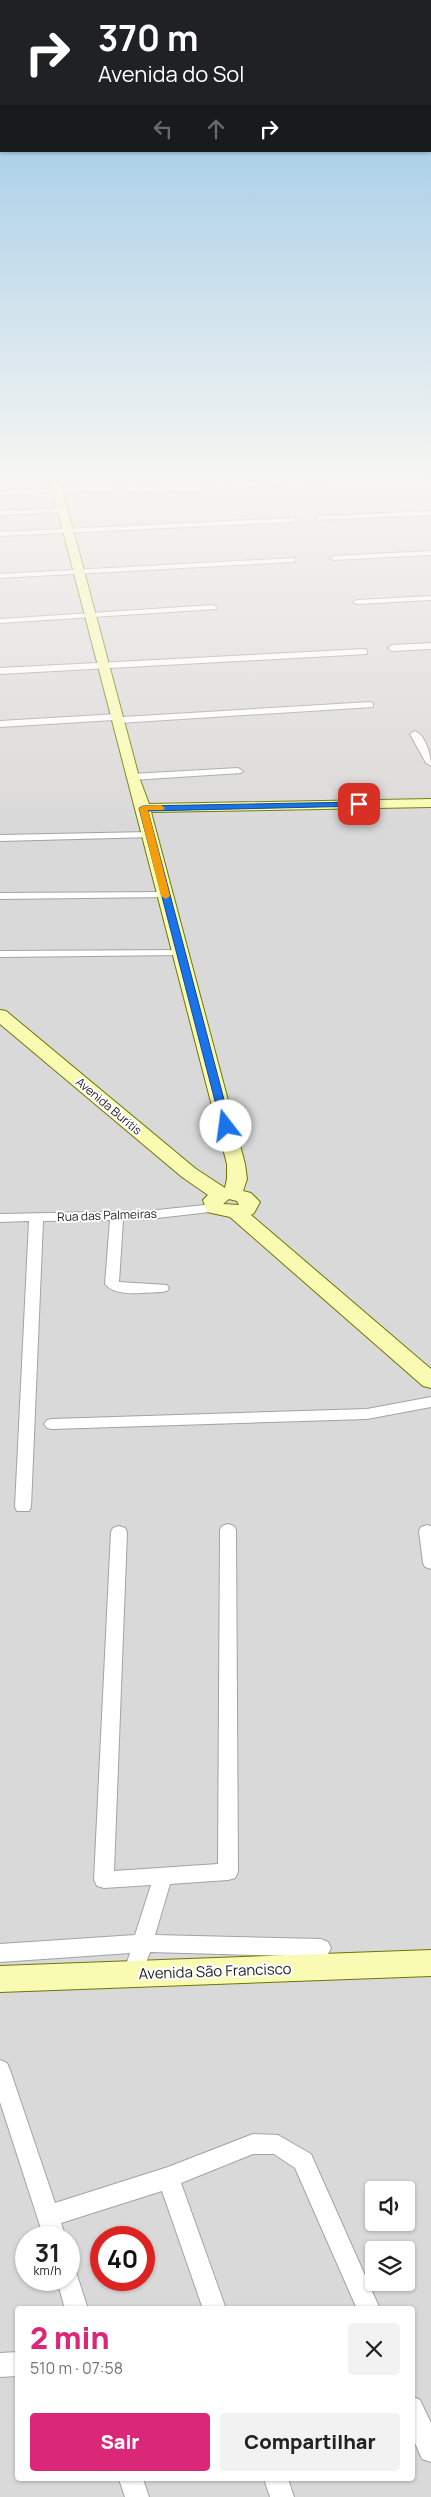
<!DOCTYPE html>
<html lang="pt">
<head>
<meta charset="utf-8">
<style>
  :root { --surface:#fff; --page:#f2f2f2; --text:#222; --muted:#767676; --accent:#db2777 }
  body { margin:0; font-family:Manrope,sans-serif; background:var(--page); color:var(--text); height:100vh; display:flex; flex-direction:column; font-size:19px; white-space:nowrap }
  * { box-sizing:border-box; margin:0 }
  p { font-size:16px; color:var(--muted) }
  .icon { flex:none; width:28px; height:28px; fill:none; stroke:currentColor; stroke-width:2; stroke-linecap:round; stroke-linejoin:round }
  .map { position:relative; flex:1; overflow:hidden }
  .drawer { position:absolute; left:15px; top:2306px; width:400px; height:175px; display:flex; flex-direction:column; background:var(--surface); border-radius:5px; box-shadow:0 1px 4px #0004 }
  .drawer>* { flex:none }
  .top-card { position:absolute; left:0px; top:0px; width:431px; height:152px; box-shadow:0 1px 4px #0004; background:#202124; color:#fff; overflow:hidden }
  .buttons { position:absolute; left:365px; top:2181px; display:grid; gap:10px }
  .buttons a { display:grid; place-items:center; width:50px; height:50px; border-radius:5px; background:var(--surface); box-shadow:0 1px 4px #0004; font-size:25px }
  .speed { position:absolute; left:15px; top:2226px; display:flex; gap:10px; font-size:25px; font-weight:700; text-align:center }
  .speed>* { display:grid; place-content:center; width:65px; height:65px; border-radius:50%; background:var(--surface); box-shadow:0 1px 4px #0004; line-height:1 }
  .speed small { font-size:12px; font-weight:400 }
  .speed .limit { border:8px solid #d22; background:#fff; color:#111 }
  .pin { position:absolute; display:grid; place-items:center; width:42px; height:42px; color:#fff; margin:-21px; border-radius:10px; box-shadow:0 2px 8px #0006 }
  .me { position:absolute; width:55px; margin:-28px; rotate:345deg; stroke-linejoin:round; filter:drop-shadow(0 0 4px #0008) }
  .turn { display:flex; align-items:center; gap:18px; height:105px; padding:0 15px; font-size:22px }
  .turn .icon { width:65px; height:65px; stroke-width:2.5 }
  .turn b { display:block; font-size:35px; line-height:42px }
  .lanes { display:flex; align-items:center; height:48px; padding:0 15px; background:#0003; justify-content:center; gap:25px; direction:ltr }
  .lanes .off { opacity:.35 }
  .round { display:grid; place-items:center; flex:none; width:52px; height:52px; border-radius:5px; background:var(--page) }
  .headline { display:flex; align-items:center; justify-content:space-between; height:85px; padding:0 15px }
  h1 { font-size:30px; font-weight:800; line-height:38px; color:var(--accent) }
  .cta { display:flex; gap:10px; margin-top:auto; padding:10px 15px }
  .cta a { flex:1; height:58px; border-radius:5px; background:var(--accent); color:#fff; font-size:20px; font-weight:800; line-height:58px; text-align:center }
  .cta a+a { background:var(--page); color:var(--text) }
  .map>svg:first-child { display:block }
  .residential { fill:#dad9d9; fill-rule:evenodd }
  .lines { fill:none; stroke-linecap:round; stroke-linejoin:round }
  .street-casing { stroke:#a3a3a3; stroke-width:2 }
  .secondary-casing { stroke:#6d7601; stroke-width:2 }
  .street { fill:#fff; fill-rule:evenodd }
  .secondary { fill:#fafbb2; fill-rule:evenodd }
  .route { fill:#1a73e8; stroke:#114b97 }
  .slow { fill:#f59e0b }
  .labels { text-anchor:middle; dominant-baseline:central; stroke-width:4; stroke-linejoin:round; paint-order:stroke }
  .street-label { font-size:12px; fill:#1c1c1c; stroke:#fff }
  .near-street-label { font-size:15px; fill:#1c1c1c; stroke:#fff }
</style>
</head>
<body>
<div class="map">
<svg width="431" height="2497" viewBox="0 0 431 2497">
  <rect width="100%" height="100%" fill="#eeeae2"/>
  <path class="residential" d="M0,477H431V2497H0ZM374,2190H406V2222H374ZM26,2238H69V2280H26ZM101,2238H144V2280H101ZM374,2250H406V2282H374ZM18,2309H412V2479H18Z"/>
  <g class="lines">
    <g class="street-casing">
      <path id="street" d="M378,477H431V479L301,484L297,482L301,480Z
        M278,482L281,486L144,492L123,489L0,495V491L123,485L144,488Z
        M65,508L66,510L62,512L0,515V511Z
        M431,511V515L319,520L315,518L319,516Z
        M295,518L296,520L292,522L0,536V532Z
        M431,551V555L334,560L330,558L334,556Z
        M295,558V562H292L0,578V574Z
        M431,596V600L357,604L353,602L357,600Z
        M213,605L217,607L216,609L0,623V619Z
        M431,643V649L392,651L388,648L392,645Z
        M364,649L367,650V654L0,674V668Z
        M370,702L373,703V707L119,723L114,720L0,727V721L118,714L123,717Z
        M415,731C426,736 431,755 431,766L426,763L410,734Z
        M238,768L243,771L241,773L132,780L127,777L132,774Z
        M150,832L155,835L154,837L0,841V835Z
        M165,892L170,895L169,897L0,899V893Z
        M180,950L184,951V955L0,957V951Z
        M214,1204L221,1208L219,1211L148,1219L123,1220L119,1282L167,1285L169,1288L167,1291L162,1292C146,1292 116,1298 105,1284L110,1220L43,1221L31,1507L29,1511H17L15,1507L29,1221L0,1222V1214L148,1211Z
        M431,1397V1407L367,1419L52,1429L47,1428L44,1424L47,1420L52,1419L367,1409Z
        M228,1524L234,1526L236,1530L238,1872L235,1878L228,1880L170,1884L155,1935L321,1939L328,1942L331,1948L328,1954L321,1957L150,1952L140,1980L133,1983L126,1980L123,1974L130,1953L0,1962V1944L135,1935L151,1885L104,1888L97,1886L94,1880L111,1532L113,1528L119,1526L125,1528L127,1532L114,1871L218,1864L220,1530L222,1526Z
        M427,1525L431,1526V1569L425,1567L423,1563L419,1531L421,1527Z
        M0,2060L7,2063L10,2070L55,2203L168,2167L253,2134L278,2135L311,2154L380,2309H357L295,2168L274,2154H253L181,2183L226,2309H203L162,2191L61,2223L66,2238H44L0,2102Z
        M69,2269L76,2272L88,2309H65L57,2280H69Z
        M18,2352V2376L0,2377V2353Z
        M412,2396L420,2400L431,2423V2462L422,2459L412,2436Z
        M119,2479H143L149,2497H125Z
        M264,2479H288L294,2497H270Z"/>
    </g>
    <g class="secondary-casing">
      <path id="secondary" d="M49,477H59L139,777L149,804L431,799V807L151,812L245,1164L247,1179L243,1191L251,1193L260,1202L254,1213L251,1215L431,1369V1388L423,1386L230,1217L207,1212L203,1200L208,1195L182,1177L0,1024V1010L6,1011L196,1169L225,1188L227,1179V1164ZM229,1199L237,1201L239,1205L223,1204Z
        M431,1950V1976L0,1992V1966Z"/>
    </g>
    <use href="#street" class="street"/>
    <use href="#secondary" class="secondary"/>
  </g>
  <linearGradient id="sky" x2="0" y2="1"><stop stop-color="#8bc0e4"/><stop offset="0.58" stop-color="#f7f6f2"/><stop offset="1" stop-color="#f7f6f2" stop-opacity="0"/></linearGradient>
  <rect width="431" height="827" fill="url(#sky)"/>
  <path class="route" d="M359,802L363,804L362,806L148,811L231,1126L226,1129L222,1128L139,808L143,806Z"/>
  <path class="slow" d="M161,805L165,808L163,810H148L170,896L166,899L161,896L139,808L143,806Z"/>
  <g class="labels">
    <g class="street-label">
      <text transform="translate(109 1106) rotate(40)">Avenida Buritis</text>
      <text transform="translate(107 1215) rotate(-2)">Rua das Palmeiras</text>
    </g>
    <g class="near-street-label">
      <text transform="translate(215 1971) rotate(-2)">Avenida São Francisco</text>
    </g>
  </g>
</svg>
<div class="buttons">
<a><svg class="icon" aria-label="sound" viewBox="0 0 24 24"><path d="M4 9h4l5-4v14l-5-4H4zM17 9q2 3 0 6"/></svg></a>
<a><svg class="icon" aria-label="layers" viewBox="0 0 24 24"><path d="M12 4l9 5-9 5-9-5zM3 14l9 5 9-5"/></svg></a>
</div>
<div class="speed"><div>31<small>km/h</small></div><div class="limit">40</div></div>
<div class="pin" style="left:359px;top:804px;background:#d93025"><svg class="icon" aria-label="arrive" viewBox="0 0 24 24"><path d="M6 21V4h12l-3 4 3 4H6"/></svg></div>
<svg class="me" style="left:226px;top:1126px" viewBox="-20 -20 40 40"><circle r="19" fill="#fff"/><path d="M0-13L10 11 0 6-10 11z" fill="#1a73e8"/></svg>
<div class="top-card">
<div class="turn"><svg class="icon" aria-label="right" viewBox="0 0 24 24"><path d="M7 20v-9h11M14 6l5 5-5 5"/></svg><div><b>370 m</b>Avenida do Sol</div></div>
<div class="lanes"><svg class="icon off" aria-label="left" viewBox="0 0 24 24"><path d="M17 20v-9H6M10 6l-5 5 5 5"/></svg><svg class="icon off" aria-label="ahead" viewBox="0 0 24 24"><path d="M12 20V5M6 11l6-6 6 6"/></svg><svg class="icon" aria-label="right" viewBox="0 0 24 24"><path d="M7 20v-9h11M14 6l5 5-5 5"/></svg></div>
</div>
<section class="drawer">
<div class="headline"><div><h1>2 min</h1><p>510 m · 07:58</p></div><a class="round"><svg class="icon" aria-label="close" viewBox="0 0 24 24"><path d="M6 6l12 12M18 6L6 18"/></svg></a></div>
<div class="cta"><a>Sair</a><a>Compartilhar</a></div>
</section>
</div>
</body>
</html>
